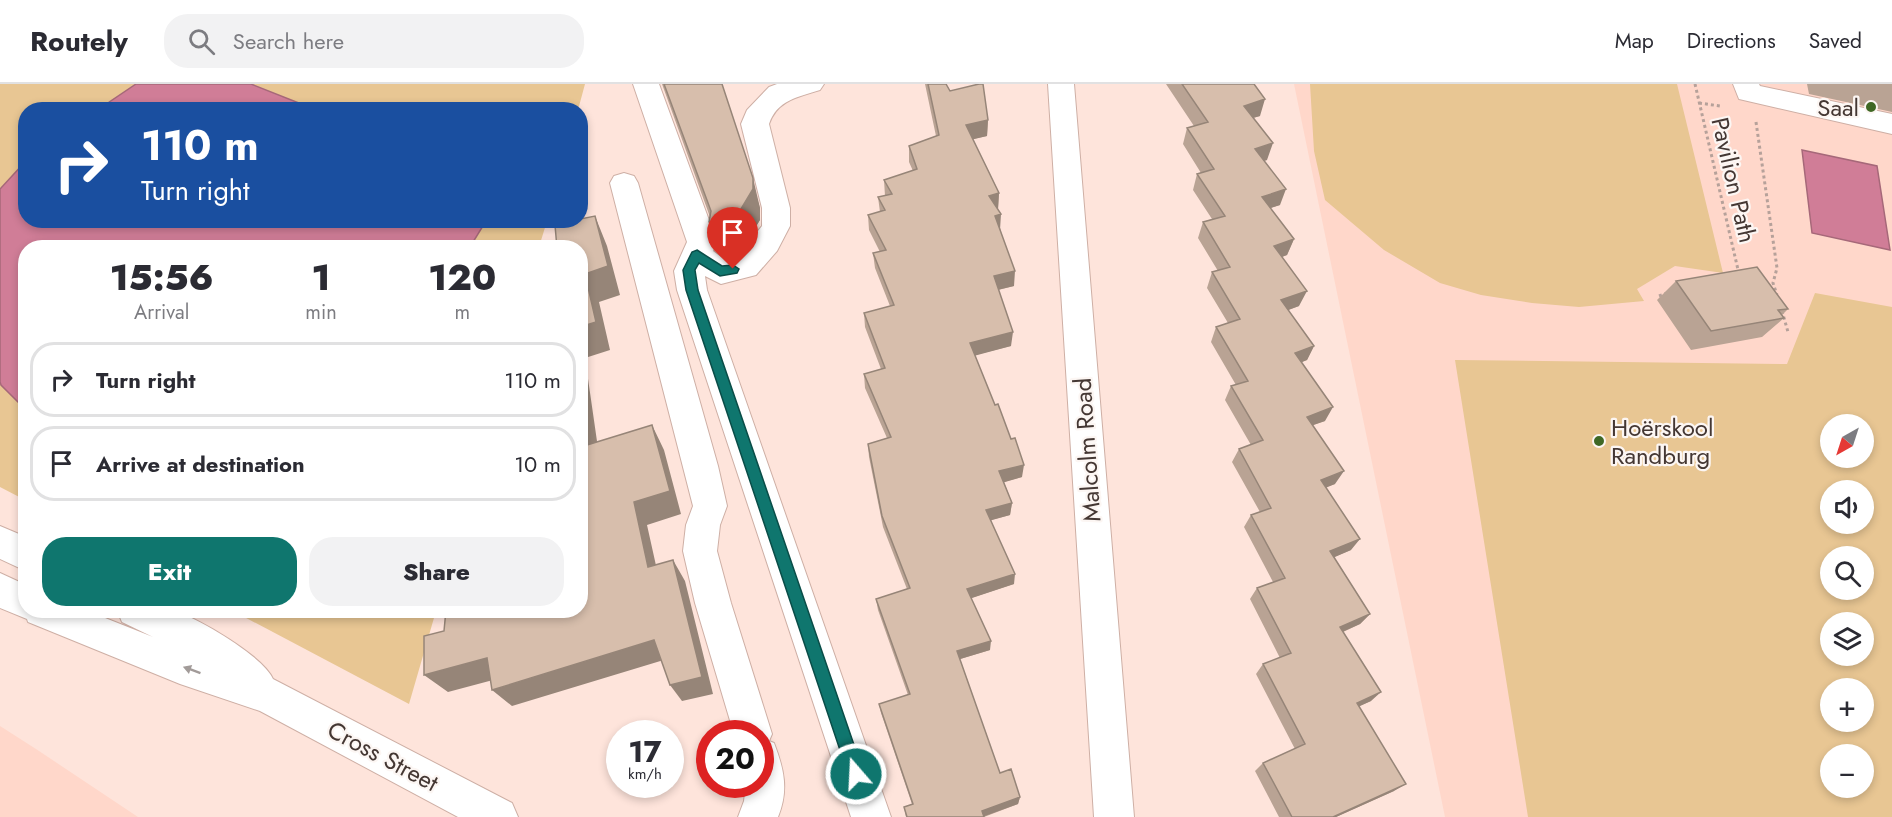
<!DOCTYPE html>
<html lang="en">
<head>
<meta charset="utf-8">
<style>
  :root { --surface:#fff; --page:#f2f2f3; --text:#2b2b33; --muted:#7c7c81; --line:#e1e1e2; --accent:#0f766e }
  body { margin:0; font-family:Jost,sans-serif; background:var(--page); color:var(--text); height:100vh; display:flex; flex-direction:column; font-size:22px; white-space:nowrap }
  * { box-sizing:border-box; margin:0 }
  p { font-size:20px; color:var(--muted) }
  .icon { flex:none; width:33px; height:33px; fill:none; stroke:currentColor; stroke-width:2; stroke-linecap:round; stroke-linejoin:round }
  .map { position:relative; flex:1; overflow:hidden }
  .panel { position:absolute; left:18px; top:156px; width:570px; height:378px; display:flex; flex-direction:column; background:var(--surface); border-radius:24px; box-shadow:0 3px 9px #0003 }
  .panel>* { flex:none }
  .hud { position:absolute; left:18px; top:18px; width:570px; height:126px; border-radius:24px; box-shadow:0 3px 9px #0003; background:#1a4fa0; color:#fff; overflow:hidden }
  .needle { width:39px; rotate:219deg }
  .controls { position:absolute; left:1820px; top:330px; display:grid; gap:12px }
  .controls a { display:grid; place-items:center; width:54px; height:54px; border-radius:50%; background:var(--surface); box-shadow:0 3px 9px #0003; font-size:30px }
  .speed { position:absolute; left:606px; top:636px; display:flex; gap:12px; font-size:30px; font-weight:700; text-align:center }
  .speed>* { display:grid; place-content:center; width:78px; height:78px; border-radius:50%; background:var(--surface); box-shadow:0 3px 9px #0003; line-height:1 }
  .speed small { font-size:15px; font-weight:400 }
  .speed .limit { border:9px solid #d22; background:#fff; color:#111 }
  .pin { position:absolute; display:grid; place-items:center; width:51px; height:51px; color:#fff; margin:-62px -26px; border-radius:50% 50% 50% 0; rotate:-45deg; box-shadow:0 0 6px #0007 }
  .pin .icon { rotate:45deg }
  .me { position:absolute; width:66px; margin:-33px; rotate:341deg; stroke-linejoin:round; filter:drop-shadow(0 0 4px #0008) }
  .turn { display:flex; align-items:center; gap:21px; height:126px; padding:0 24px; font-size:27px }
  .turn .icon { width:78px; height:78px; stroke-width:2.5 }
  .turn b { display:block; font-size:42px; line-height:51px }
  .eta { display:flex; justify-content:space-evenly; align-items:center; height:102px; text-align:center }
  .eta b { font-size:36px; font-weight:800; line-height:42px }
  .cta { display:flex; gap:12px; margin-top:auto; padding:12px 24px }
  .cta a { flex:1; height:69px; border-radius:24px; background:var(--accent); color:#fff; font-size:24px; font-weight:800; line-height:69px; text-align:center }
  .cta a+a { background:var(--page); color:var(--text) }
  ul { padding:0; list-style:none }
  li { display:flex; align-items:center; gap:18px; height:75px; margin:0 12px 9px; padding:0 12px; border:3px solid var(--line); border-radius:24px }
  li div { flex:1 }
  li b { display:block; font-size:22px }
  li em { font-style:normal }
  header { display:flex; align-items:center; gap:36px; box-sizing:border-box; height:84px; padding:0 30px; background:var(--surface); border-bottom:2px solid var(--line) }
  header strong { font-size:28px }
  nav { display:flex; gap:33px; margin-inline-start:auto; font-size:21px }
  .search { width:420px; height:54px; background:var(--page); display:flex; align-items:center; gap:15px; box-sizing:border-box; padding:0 21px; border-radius:24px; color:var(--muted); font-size:22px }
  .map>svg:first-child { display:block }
  .built { fill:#ffd7ca; fill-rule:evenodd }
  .green { fill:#e8c693; fill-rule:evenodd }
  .water { fill:#d07d97; stroke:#a66879; stroke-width:1.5 }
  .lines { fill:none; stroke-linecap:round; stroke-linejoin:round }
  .minor-casing { stroke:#ceafa5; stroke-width:2 }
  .path { stroke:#b6a19a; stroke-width:3; stroke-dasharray:3 3; stroke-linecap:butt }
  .minor { fill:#fff; fill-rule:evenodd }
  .wall { fill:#b9a394 }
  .shaded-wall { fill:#968578 }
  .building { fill:#d7beac; stroke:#968578; stroke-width:1.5 }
  .oneway { fill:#a29b99 }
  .route { fill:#0f766e; stroke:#0a4d48; stroke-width:1.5 }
  .poi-dot { fill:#3f6825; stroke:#fcf6f3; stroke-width:2 }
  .labels { text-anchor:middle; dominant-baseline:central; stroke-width:4.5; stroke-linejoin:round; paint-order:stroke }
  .poi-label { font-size:24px; fill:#443733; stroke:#fcf6f3; text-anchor:end }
  .street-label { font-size:24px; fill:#443733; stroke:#fcf6f3 }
</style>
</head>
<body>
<header>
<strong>Routely</strong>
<div class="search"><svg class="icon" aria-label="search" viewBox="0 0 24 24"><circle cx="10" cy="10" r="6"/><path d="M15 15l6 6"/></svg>Search here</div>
<nav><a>Map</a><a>Directions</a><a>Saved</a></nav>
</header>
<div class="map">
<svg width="1892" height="733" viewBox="0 0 1892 733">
  <rect width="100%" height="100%" fill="#fee4db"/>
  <path class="built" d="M1294,0H1892V733H1445ZM1830,340H1863V374H1830ZM1830,406H1863V440H1830ZM1830,472H1863V506H1830ZM1830,538H1863V572H1830ZM1830,604H1863V638H1830ZM1830,670H1863V704H1830Z
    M0,642L36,665L138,733H0Z"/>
  <path class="green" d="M0,0H585L578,26H26V136L547,137L539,163L26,164L25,416L0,403Z
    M1310,0H1677L1723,189L1675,182L1637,205L1644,217L1579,223L1532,219L1481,211L1440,199L1384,166L1325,116L1314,67Z
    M1815,209L1892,223V733H1528L1455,276L1787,280ZM1830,340H1863V374H1830ZM1830,406H1863V440H1830ZM1830,472H1863V506H1830ZM1830,538H1863V572H1830ZM1830,604H1863V638H1830ZM1830,670H1863V704H1830Z
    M233,527H436L409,620Z"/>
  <path class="water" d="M136,0H251L314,25H99Z
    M1802,66L1877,82L1890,166L1812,149Z
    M25,78L26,136L486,137L470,163L26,164L25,325L1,301L0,298V105Z"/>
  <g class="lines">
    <g class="minor-casing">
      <path id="minor" d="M633,0H659L717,158L713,167L725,176L737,173L762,142V124L741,40L747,26L769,3L777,0H824L820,6C798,13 777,16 769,40L790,124V142L777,167L756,191L721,200L705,192L707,206L891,733H851L677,206L674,187L687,158Z
        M1048,0H1074L1134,733H1094Z
        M1733,0H1759L1760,2L1892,30V50L1739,15Z
        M624,89L634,92L638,99L718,382L727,422L720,441L717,467L731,519L772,650L769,657L774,659C784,685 789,706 778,733H738L744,717L746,700H760V650H734L695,519L683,467L686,441L693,422L610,99L614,92Z
        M0,442L26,453V487L0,475Z
        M0,489L26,501V526H85L153,553L122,538L117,526C133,526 159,523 174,527C197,533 264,573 273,595L512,719L518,733H458L260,627L180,600L28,538L27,535L0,524Z"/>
    </g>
    <path class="path" d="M1695,0L1739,190
      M1699,19L1720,22
      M1756,38L1777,184L1773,199L1777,211
      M1659,212L1667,209
      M1782,227L1788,248"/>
    <use href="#minor" class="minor"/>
  </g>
  <path class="wall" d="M662,0H722L760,124V136L748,155L735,171L725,174L718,168L709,138L710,133Z
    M925,0H946L950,7L988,36L987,52L973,55L999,109L998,125H997L1000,144L1014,202L998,206L1011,262L975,271L1022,393L1004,398L1012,419L1010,431L991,436L1014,500L971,514L990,566L960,575L1000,689L1020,713L1018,720L984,733H906L904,723L912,720L881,629L879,620L908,611L878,526L876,515L907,505L883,443L869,373L868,360L887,354L865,304L864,290L881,285L865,243L864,229L890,222L875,184L873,169L880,168L869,146L868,131L880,128L878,113L885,112L884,96L913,87L909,78V62L936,52Z
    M1166,0H1254L1260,32L1253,34L1267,76L1264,77L1280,121L1270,124L1294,155L1287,171L1282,173L1299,222L1288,226L1314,262L1307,276L1301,278L1325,337L1313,341L1335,400L1326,403L1351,466L1334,473L1370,530L1360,540L1343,548L1371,617L1359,622L1394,707L1336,733H1279L1255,687L1263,679L1295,665L1256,590L1263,580L1280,574L1250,515L1257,504L1273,498L1244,443L1251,431L1260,428L1232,378L1239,365L1251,361L1225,316L1231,302L1236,301L1211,258L1216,243L1228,239L1207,204L1212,188L1218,187L1198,154L1203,138L1212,135L1193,106L1197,90L1201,89L1183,60L1187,44L1194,42Z
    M1807,0H1892V28L1809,10Z
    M1676,197L1788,225L1782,231L1784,234L1762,253L1691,266L1657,216Z"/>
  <path class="shaded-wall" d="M1265,15L1260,32L1238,38L1244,22Z
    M988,36L987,52L966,57V41Z
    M1273,59L1267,76L1249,81L1255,65Z
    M753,94L760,124V136L748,155L735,171L725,174L717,144Z
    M1286,105L1280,121L1256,129L1262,113Z
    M999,109L998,125L988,128L989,112Z
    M1001,130L1000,146L995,132Z
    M595,132L607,162L620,211L599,218L610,266L585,274L601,385L587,361L580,317V243L585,190Z
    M1294,155L1287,171L1268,178L1274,162Z
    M1015,187L1014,202L993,207L994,192Z
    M1307,207L1299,222L1275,231L1281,216Z
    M1013,248L1011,262L970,273V259Z
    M1314,262L1307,276L1288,284L1295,269Z
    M1333,323L1325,337L1299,346L1307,333Z
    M652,341L664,366L681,430L647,441L661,504L648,483L634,418Z
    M1024,381L1022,393L998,400L999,387Z
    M1344,387L1335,400L1313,409L1321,396Z
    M1012,419L1010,431L985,438L986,426Z
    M1360,455L1351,466L1321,479L1330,467Z
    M673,476L685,497L713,610L682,617L670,601Z
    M1015,490L1014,500L966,516L967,505Z
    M1370,530L1360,540L1331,553L1340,543Z
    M654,556L667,575L512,622L492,606Z
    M991,557L990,566L957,576V567Z
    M487,574L508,592L448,608L424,591Z
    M1381,608L1371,617L1347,628L1357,619Z
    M1406,700L1394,707L1336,733H1333Z
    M1020,713L1018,720L982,733V727Z"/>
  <path class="building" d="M664,0H722L753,94V105L741,125L727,141L717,144L709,138L711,127Z
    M928,0H946L950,7L979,0H983L988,36L966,41L999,109L989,112L1001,130L995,132L1015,187L994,192L1013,248L970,259L995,321L998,320L1011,355L1015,354L1024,381L999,387L1012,419L986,426L1015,490L967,505L991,557L957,567L1000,689L1011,685L1020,713L982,727L984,733H907L904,723L913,720L879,620L910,610L876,515L910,504L882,432L868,360L891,353L864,290L885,284L864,229L894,221L873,169L886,166L868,131L885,126L878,113L892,110L884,96L917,85L909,62L939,51Z
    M1182,0H1254L1265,15L1244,22L1273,59L1255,65L1286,105L1262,113L1294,155L1274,162L1307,207L1281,216L1314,262L1295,269L1333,323L1307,333L1344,387L1321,396L1360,455L1330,467L1370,530L1340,543L1381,608L1357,619L1406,700L1333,733H1292L1263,679L1305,660L1263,580L1291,569L1257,504L1285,494L1251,431L1271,424L1239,365L1263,356L1231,302L1248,297L1216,243L1240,235L1212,188L1230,183L1203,138L1225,132L1197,90L1214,85L1187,44L1208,38Z
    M595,132L608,182L585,190L596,238L580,243V164H557L555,141L576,136H580V135Z
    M1757,183L1788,225L1778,226L1784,234L1711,247L1676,197Z
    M580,317L587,361L652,341L670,407L634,418L648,483L673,476L702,593L670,601L654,556L492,606L487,574L424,591V552L444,547L446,526H580Z"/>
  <defs><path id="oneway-solid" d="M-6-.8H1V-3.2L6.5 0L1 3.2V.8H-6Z" transform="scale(1.5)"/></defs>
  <use class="oneway" href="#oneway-solid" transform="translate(192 586) rotate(-160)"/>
  <path class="route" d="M697,166L722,182L733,181L739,185L737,189L720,192L699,179L695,186L698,206L864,690L862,696L856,698L850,696L848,690L686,206L683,186L692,168Z"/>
  <g class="poi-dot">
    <circle cx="1871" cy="23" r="6"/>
    <circle cx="1599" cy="357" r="6"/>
  </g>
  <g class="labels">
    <g class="poi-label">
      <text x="1859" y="23">Saal</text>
      <text x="1611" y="343" text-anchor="start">Hoërskool<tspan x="1611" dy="28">Randburg</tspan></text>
    </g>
    <g class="street-label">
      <text transform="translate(1734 96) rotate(77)">Pavilion Path</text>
      <text transform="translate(1087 366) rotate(-94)">Malcolm Road</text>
      <text transform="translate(383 672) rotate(28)">Cross Street</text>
    </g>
  </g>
</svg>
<div class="controls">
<a><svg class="needle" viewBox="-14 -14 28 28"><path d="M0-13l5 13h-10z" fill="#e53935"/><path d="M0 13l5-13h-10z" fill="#7c7c81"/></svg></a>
<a><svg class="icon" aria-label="sound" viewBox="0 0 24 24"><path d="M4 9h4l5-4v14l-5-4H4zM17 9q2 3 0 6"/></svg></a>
<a><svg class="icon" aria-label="search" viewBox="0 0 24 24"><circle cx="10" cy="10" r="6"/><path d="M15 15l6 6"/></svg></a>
<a><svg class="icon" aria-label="layers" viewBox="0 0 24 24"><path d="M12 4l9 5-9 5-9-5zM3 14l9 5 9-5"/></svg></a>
<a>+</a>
<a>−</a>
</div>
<div class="speed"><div>17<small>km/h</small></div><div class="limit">20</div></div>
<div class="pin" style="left:733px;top:185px;background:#d93025"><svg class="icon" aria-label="arrive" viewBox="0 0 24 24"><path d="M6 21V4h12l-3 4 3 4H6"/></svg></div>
<svg class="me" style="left:856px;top:690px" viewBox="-20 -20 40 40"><circle r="17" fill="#0f766e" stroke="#fff" stroke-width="3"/><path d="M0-11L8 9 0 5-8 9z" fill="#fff"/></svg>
<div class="hud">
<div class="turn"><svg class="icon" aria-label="right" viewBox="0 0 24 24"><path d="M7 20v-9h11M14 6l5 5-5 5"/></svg><div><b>110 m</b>Turn right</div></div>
</div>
<section class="panel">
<div class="eta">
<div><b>15:56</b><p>Arrival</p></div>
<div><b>1</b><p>min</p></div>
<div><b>120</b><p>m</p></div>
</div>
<ul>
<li><svg class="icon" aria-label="right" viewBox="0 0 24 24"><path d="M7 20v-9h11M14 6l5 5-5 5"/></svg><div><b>Turn right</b></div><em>110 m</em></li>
<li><svg class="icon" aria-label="arrive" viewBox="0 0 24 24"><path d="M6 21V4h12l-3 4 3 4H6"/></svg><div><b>Arrive at destination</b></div><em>10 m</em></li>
</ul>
<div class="cta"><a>Exit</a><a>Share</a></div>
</section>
</div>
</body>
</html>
